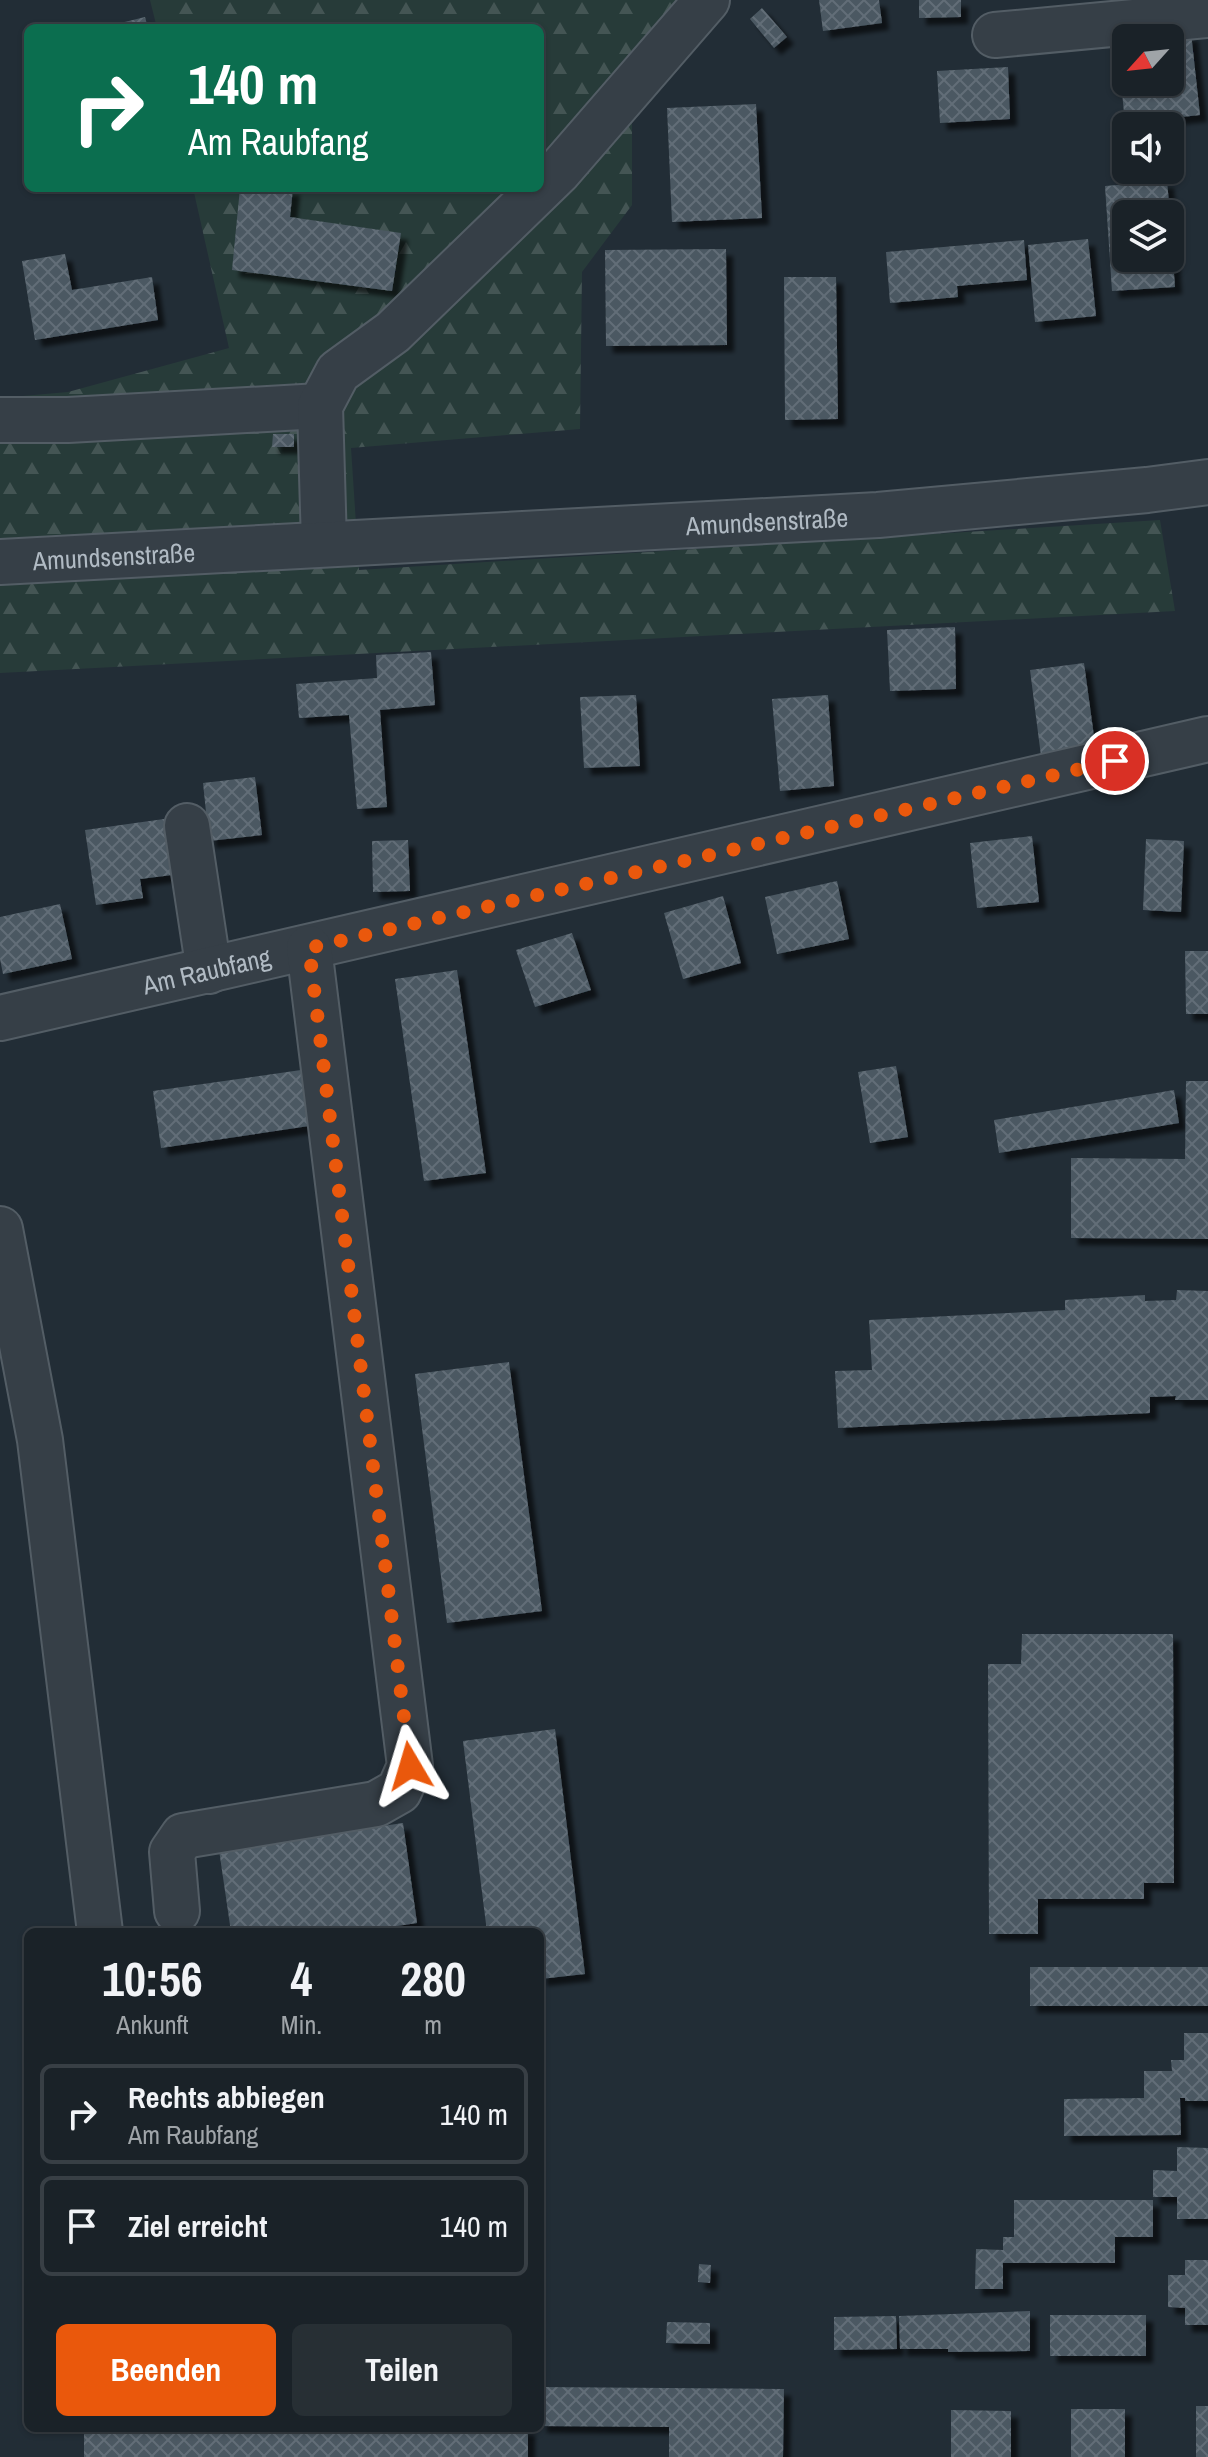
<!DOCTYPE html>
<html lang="de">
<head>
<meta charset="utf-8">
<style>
  :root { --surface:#1a2228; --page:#272f34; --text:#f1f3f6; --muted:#9fa4a8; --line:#383f45; --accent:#ea580c }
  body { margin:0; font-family:"Archivo Narrow",sans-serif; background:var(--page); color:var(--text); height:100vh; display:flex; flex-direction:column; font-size:30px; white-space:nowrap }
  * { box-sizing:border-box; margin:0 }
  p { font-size:26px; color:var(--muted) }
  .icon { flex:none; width:44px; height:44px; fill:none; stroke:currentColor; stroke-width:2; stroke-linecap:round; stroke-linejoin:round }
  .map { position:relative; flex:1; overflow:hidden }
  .drawer { position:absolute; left:24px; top:1928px; width:520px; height:504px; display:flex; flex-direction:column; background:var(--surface); border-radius:12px; box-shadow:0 2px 6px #0004,0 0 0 2px var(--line) }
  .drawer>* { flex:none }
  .guide { position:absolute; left:24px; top:24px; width:520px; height:168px; border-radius:12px; box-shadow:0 2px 6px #0004,0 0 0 2px var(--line); background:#0b6e4f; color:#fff; overflow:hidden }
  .needle { width:52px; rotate:243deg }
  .fabs { position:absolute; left:1112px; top:24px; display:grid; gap:16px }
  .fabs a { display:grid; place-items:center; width:72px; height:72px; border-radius:12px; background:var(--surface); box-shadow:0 2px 6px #0004,0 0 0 2px var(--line); font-size:40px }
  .pin { position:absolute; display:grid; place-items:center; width:68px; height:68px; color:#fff; margin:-34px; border:4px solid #fff; border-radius:50%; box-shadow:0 2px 8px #0007 }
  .me { position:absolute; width:88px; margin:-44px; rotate:353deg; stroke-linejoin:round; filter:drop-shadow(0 0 6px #0008) }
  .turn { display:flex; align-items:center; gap:28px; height:168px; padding:0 32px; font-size:36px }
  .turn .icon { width:104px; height:104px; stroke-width:2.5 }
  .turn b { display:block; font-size:56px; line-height:68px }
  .eta { display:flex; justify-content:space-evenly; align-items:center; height:136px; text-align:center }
  .eta b { font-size:48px; font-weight:700; line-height:56px }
  .primary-button { display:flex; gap:16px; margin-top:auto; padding:16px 32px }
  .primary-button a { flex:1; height:92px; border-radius:12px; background:var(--accent); color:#fff; font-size:32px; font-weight:700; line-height:92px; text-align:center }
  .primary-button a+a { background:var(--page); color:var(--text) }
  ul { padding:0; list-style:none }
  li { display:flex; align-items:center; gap:24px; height:100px; margin:0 16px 12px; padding:0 16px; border:4px solid var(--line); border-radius:12px }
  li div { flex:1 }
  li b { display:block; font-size:30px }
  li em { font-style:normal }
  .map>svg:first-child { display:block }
  .forest { fill:url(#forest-firs) }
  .building { fill:url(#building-cross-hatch); filter:url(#shadow) }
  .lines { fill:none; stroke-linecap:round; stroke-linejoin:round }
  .minor-casing { stroke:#535d65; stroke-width:48 }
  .minor { stroke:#363f47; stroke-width:44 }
  .route { stroke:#ea580c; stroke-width:14; stroke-dasharray:0 25.2 }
  .labels { text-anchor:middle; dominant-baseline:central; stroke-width:7; stroke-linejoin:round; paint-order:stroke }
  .street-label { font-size:26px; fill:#b0bac3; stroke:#1b242c }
</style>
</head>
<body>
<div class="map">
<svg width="1208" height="2457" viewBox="0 0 1208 2457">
  <defs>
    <pattern id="forest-firs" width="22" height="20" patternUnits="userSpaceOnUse" patternTransform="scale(2)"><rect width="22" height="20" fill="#273b39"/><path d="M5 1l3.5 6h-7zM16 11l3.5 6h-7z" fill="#445554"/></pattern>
    <pattern id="building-cross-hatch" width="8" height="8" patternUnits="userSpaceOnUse" patternTransform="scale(2)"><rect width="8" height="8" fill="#4b5862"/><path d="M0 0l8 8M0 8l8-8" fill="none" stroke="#626e77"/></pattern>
    <filter id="shadow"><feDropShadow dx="7" dy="7" stdDeviation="2" flood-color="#0009"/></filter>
  </defs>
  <rect width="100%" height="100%" fill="#222d36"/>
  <path class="forest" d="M150,0H689L632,72V205L582,272L580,429L351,448L359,570L1160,520L1175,611L0,673V398L68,392L229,348L193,188H540V28H157Z"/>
  <path class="building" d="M819,0H879L882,23L823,31Z
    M919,0H961V17L919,18Z
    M762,8L787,37L774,48L750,19Z
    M145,17L148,28H104V27Z
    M1191,33L1200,115L1125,123L1117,41L1126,40V82H1170V38Z
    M1008,67L1010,119L940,123L937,71Z
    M756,104L762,218L672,222L667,108Z
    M1167,181L1170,214H1126V258H1170V249L1172,248L1175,287L1112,291L1105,186Z
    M240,188H293L290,217L401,233L392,291L232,270Z
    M1088,239L1096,316L1035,322L1028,245Z
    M1024,240L1027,280L957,286L958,297L890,303L886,252Z
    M726,249L727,345L606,346L605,250Z
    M65,254L72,290L152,277L158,320L35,340L22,261Z
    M784,277H836L838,419L785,420Z
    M273,434H294V447H272Z
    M955,627L956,689L890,691L887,630Z
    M431,652L435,705L380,710L387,807L357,809L349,715L299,718L296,684L377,678L376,655Z
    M1084,663L1096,751L1042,764L1030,670Z
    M636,695L640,766L584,768L580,697Z
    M828,695L834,786L780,791L772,699Z
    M255,777L262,835L209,841L203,783Z
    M164,819L172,875L140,879L143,898L96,905L85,830Z
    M1032,836L1039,902L977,908L970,843Z
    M1146,839L1184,841L1181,912L1143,910Z
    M408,840L410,891L373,892L372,841Z
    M837,881L849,939L777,954L765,897Z
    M723,896L741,963L683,979L664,913Z
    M60,904L72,959L3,974L0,959V917Z
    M572,933L591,990L535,1007L516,950Z
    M1185,951H1208V1014H1186Z
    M457,970L486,1173L424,1181L395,979Z
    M896,1066L908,1137L870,1143L858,1072Z
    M301,1070L309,1126L161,1148L153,1091Z
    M1186,1081H1208V1239L1071,1238V1158L1185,1159Z
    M1174,1090L1179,1123L999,1153L994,1120Z
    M1177,1290L1208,1291V1400H1175L1176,1396L1150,1397V1413L838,1428L835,1371L872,1370L869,1320L1065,1310V1300L1145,1295V1301L1176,1300Z
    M509,1362L542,1611L447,1623L415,1374Z
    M1022,1634H1173L1174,1883H1144V1899H1038V1934H989L988,1664H1021Z
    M555,1729L585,1974L540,1979V1932H487L463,1741Z
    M403,1823L417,1923L357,1932H231L219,1850Z
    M1030,1967H1208V2006H1030Z
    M1184,2033H1208V2101H1185V2098H1180L1181,2135L1064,2136V2099L1144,2098V2071H1172L1171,2060H1184Z
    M1177,2147L1208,2148V2219H1177V2197H1153V2170L1177,2171Z
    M1014,2200H1153V2237H1115V2263H1003V2289H975L976,2249L1003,2250V2237H1014Z
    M1185,2260H1208V2325H1185V2308L1168,2307V2275H1185Z
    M699,2264L711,2265L710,2283L698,2282Z
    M1030,2311V2351L948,2352V2349H900L899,2316Z
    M1050,2315H1146V2356H1050Z
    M896,2316L897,2349L834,2350V2317Z
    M667,2322L710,2323V2344L666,2343Z
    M540,2387L784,2389L783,2457H669V2427L540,2426Z
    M1196,2406H1208V2457H1196Z
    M1071,2409H1125V2457H1071Z
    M951,2410L1011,2411V2457H951Z
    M84,2428H528V2457H84Z"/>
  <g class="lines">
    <g class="minor-casing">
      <g id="minor">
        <path d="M995,35L1208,15"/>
        <path d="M0,420H68L320,406"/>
        <path d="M324,544L320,406L338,372L393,332L558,172L707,0"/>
        <path id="s1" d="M0,562L878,515L1147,490L1208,482"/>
        <path d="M187,826L209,971"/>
        <path id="s2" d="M0,1018L1208,739"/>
        <path d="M0,1229L40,1440L100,1932"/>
        <path d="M177,1911L172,1852L183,1836L376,1804L399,1791L410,1766L309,948"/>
      </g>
    </g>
    <use href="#minor" class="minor"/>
  </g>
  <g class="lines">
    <path class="route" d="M410,1766L309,948L1115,761"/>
  </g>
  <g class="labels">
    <g class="street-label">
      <text stroke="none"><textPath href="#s1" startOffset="768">Amundsenstraße</textPath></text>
      <text stroke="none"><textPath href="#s1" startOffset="114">Amundsenstraße</textPath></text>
      <text stroke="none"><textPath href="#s2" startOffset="212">Am Raubfang</textPath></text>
    </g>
  </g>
</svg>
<div class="fabs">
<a><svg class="needle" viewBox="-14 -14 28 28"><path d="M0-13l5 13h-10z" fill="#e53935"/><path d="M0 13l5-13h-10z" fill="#9fa4a8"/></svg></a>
<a><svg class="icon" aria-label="sound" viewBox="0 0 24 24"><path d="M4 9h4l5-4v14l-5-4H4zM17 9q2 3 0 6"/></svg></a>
<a><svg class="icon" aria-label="layers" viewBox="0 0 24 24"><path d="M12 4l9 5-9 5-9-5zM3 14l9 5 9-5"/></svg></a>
</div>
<div class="pin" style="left:1115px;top:761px;background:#d93025"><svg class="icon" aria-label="arrive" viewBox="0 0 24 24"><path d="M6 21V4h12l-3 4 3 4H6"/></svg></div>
<svg class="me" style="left:410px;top:1766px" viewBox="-20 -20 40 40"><path d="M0-17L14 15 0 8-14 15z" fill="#ea580c" stroke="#fff" stroke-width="4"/></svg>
<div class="guide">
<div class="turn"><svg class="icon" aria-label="right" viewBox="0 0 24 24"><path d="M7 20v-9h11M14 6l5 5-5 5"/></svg><div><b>140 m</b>Am Raubfang</div></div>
</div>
<section class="drawer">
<div class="eta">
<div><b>10:56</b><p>Ankunft</p></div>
<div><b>4</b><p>Min.</p></div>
<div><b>280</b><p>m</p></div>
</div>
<ul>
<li><svg class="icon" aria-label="right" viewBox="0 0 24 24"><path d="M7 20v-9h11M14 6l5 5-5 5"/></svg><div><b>Rechts abbiegen</b><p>Am Raubfang</p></div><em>140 m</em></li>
<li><svg class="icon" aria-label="arrive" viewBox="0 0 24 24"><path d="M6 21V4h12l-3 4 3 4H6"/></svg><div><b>Ziel erreicht</b></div><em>140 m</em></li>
</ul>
<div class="primary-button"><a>Beenden</a><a>Teilen</a></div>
</section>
</div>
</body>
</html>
